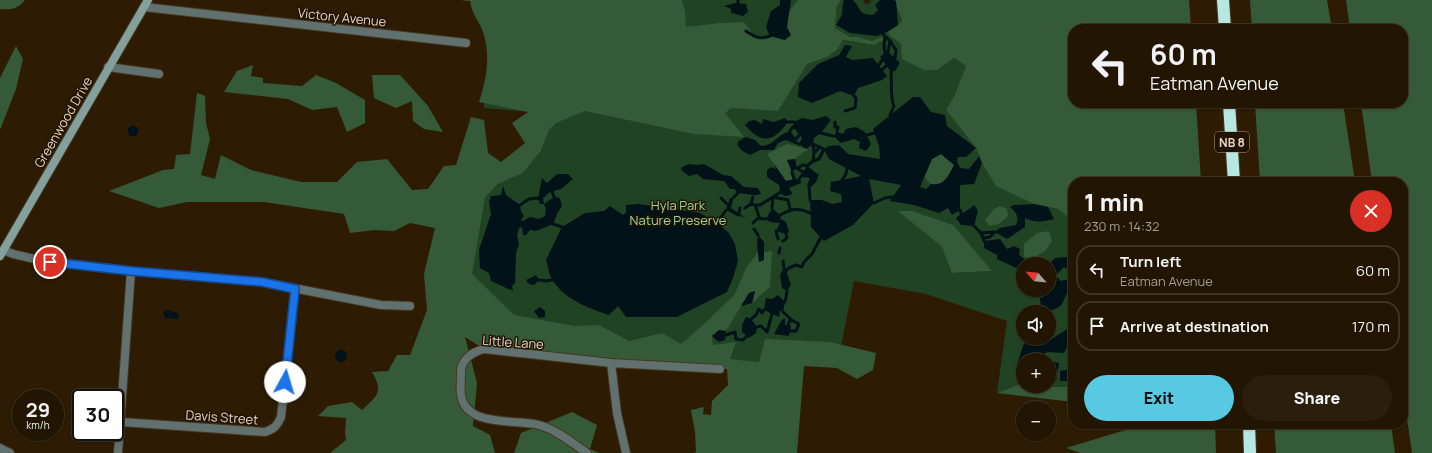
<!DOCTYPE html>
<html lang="en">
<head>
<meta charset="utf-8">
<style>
  :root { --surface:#221502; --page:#2a1e0c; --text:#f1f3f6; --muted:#a29f99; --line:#3f3424; --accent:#58c9e3 }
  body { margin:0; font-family:Manrope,sans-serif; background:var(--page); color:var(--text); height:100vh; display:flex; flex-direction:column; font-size:15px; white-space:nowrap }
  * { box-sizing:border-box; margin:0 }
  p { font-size:13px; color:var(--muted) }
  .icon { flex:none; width:22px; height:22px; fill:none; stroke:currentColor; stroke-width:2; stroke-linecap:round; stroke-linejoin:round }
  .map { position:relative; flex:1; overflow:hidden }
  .drawer { position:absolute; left:1068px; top:177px; width:340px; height:252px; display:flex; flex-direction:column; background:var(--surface); border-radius:16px; box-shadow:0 1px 3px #0004,0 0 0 1px var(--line) }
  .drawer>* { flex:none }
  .guide { position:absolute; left:1068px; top:24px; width:340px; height:84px; border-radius:16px; box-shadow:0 1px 3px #0004,0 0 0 1px var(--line); background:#221502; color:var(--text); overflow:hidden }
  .needle { width:26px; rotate:297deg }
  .buttons { position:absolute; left:1016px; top:257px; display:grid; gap:8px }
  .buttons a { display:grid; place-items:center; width:40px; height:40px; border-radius:50%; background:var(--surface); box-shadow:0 1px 3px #0004,0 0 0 1px var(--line); font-size:20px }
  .speed { position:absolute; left:12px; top:389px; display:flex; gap:8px; font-size:20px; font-weight:700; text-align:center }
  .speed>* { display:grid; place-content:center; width:52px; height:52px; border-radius:50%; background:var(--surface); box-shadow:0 1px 3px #0004,0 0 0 1px var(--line); line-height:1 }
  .speed small { font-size:10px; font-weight:400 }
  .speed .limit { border:2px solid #111; border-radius:6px; background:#fff; color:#111 }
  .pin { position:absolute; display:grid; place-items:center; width:34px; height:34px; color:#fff; margin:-17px; border:2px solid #fff; border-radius:50%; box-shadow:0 1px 4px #0007 }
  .me { position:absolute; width:44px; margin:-22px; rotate:6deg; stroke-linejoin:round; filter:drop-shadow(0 0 3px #0008) }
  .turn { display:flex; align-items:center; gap:14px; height:84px; padding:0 16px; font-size:18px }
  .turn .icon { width:52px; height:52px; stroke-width:2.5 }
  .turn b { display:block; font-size:28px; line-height:34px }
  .round { display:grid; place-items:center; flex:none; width:42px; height:42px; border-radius:21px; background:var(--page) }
  .headline { display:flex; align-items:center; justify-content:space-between; height:68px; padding:0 16px }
  h1 { font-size:24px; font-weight:800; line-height:30px }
  .button { display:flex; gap:8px; margin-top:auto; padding:8px 16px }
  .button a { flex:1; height:46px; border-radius:24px; background:var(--accent); color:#111; font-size:16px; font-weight:800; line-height:46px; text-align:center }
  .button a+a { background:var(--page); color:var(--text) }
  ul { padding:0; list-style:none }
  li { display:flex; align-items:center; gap:12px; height:50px; margin:0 8px 6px; padding:0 8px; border:2px solid var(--line); border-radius:16px }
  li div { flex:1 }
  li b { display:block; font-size:15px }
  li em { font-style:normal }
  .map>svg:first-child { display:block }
  .green { fill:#204323; fill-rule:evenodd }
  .forest { fill:#355a37 }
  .water { fill:#011319; fill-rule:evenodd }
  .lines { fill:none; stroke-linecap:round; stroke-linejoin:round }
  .stream { stroke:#011319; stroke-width:3 }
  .street-casing { stroke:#46361e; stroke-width:10 }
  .secondary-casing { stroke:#46361e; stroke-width:10 }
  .highway-casing { stroke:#46361e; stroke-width:14 }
  .street { stroke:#60716f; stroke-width:8 }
  .secondary { stroke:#83a09d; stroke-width:8 }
  .highway { stroke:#b8e6e1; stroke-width:12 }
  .route-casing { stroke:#114b97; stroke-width:10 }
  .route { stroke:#1a73e8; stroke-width:7 }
  .labels { text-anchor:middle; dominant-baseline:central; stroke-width:3; stroke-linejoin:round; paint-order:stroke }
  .shield { fill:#231200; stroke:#a89a8b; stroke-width:1 }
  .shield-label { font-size:12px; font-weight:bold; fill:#e1d5c7 }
  .street-label { font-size:13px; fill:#e1d5c7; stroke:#231200 }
  .park-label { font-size:13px; fill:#9ad69c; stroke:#231200 }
</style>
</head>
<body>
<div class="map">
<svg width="1432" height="453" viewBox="0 0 1432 453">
  <rect width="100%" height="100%" fill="#2d1c03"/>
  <path class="green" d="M494,0H836L831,54L837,50L843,40L874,45L882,38L872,41L859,37H850L835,28L837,6L841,0H863L865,4L870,3L871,0H894L902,20L898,25L887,32L890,36L937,70L954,58L966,66L954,96L946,110L976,148L982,163L1034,204L1058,209L1073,222V387L1049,386V360H1023V384H1020L997,393L1007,321L926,294L854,281L841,346L830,342L804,366L464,336L477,188L494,189L498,184L523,173L541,151L545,141L548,113L484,108ZM899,211L991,271L953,273L942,247ZM1023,264H1049V290H1023ZM1023,312H1049V338H1023Z"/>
  <path class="forest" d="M0,0H25C18,9 11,10 0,9Z
    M460,0H682L685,11L686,27L720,23L744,22L755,37L765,38L770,36L784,40L789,12L798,0H841L837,6L835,28L850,37H859L872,41L882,37L883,40L874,45L843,40L837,50L827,57L807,64L778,111L731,108L725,113L744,137L694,134L585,111L556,123L549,130L541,151L523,173L498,184L485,197L472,274L514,315L575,326L599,325L629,341L662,333L681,344L703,325L735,294L746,268L758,252L759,262L764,260V252L772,251L770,287L752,303L755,291L749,293L726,331L719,330L712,336L713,345L736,342L730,359L759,362L765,339L830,342L876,353L873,370L857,379L837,368L804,366L797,453H694L696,452L695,432L691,410L704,407L703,414L711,415L712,401L728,385L727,369H720L484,349L465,337L477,383L473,426L490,435L495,453H330L346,440L345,433L346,418L318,416L328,406L352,402L362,410C377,396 384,392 372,372L388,371L397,355H410L427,310L424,274L435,228L410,223L394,231L375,230L350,233L344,214L264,202H187L159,208L109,191L163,170L174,169L176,155L190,154L197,93L205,96L206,123L210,139L201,175L215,179L221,155L251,170L301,182H337L357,162L387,159L412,190L428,189L444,166L456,165L471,117L484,120L488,153L501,162L525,143L512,123L528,112L479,102C487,78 491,53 482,29C480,25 477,20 475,16C472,11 471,6 470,1Z
    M894,0H1189L1191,29H1073V103H1196L1201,182H1073V222L1058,209L1034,204L996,186L982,163L976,148L946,110L954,96L966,66L954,58L937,70H924L902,59L901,44L890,36L887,32L898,25L902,20Z
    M1250,0H1327L1332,29H1252Z
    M1346,0H1432V453H1412L1403,391V182H1372L1361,103H1403V29H1350Z
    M16,46L23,59L16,89L0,130V78Z
    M253,65L251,76L263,78V83L302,86L316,75L336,83L365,100V123L347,132L337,107L312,110L288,99L224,92L237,71Z
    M372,75H400L428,106L443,132L424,129L413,121L412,101L396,108L374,98Z
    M1255,103H1343L1355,182H1260Z
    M787,144L808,149L795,159L787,160L794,179L786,181L767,154Z
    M941,154L954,165C950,173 942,190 931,184C929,183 926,179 924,177L932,159Z
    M1000,206L1007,209L1008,216L999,224L989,226L985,220L994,209Z
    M898,211H912L953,225L992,271L952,273L942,247Z
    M1049,231L1052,241L1045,251L1032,259L1024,257V244L1037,233Z
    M1020,384H1023V386L1073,387V402L997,393Z
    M572,412L597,425L590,449L599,453H514L521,433Z
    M1125,424H1215L1216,453H1081L1066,448L1132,428Z
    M1274,424H1391L1395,453H1276Z"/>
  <path class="water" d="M780,0H791L787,27L791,35L785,40L770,36L766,27L771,11L780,5Z
    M844,0H853C862,9 857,14 873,15L878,10L875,5L880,0H894L896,1L898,25L887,32L877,36L850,33L836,25L842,15L843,3Z
    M735,3L746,4L748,12L743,16L731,13V9L724,6Z
    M845,45L852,46L846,57L852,60L873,58L887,76L882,80L858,88L854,96L840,91L812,103L798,97L799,83L818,64L839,55Z
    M887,51L900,63L895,71L891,72L880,57Z
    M913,97H920L931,112L945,115L947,126L976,148L966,157H958L957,161L960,168L969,169L979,156L982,163L974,184L960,185V210L952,215L948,208L939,213L914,205L890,201L901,185L869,179L874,203L853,225L824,241L811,227L810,200H822L832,204L842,202L841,194L830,191L831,182L861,176L829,159L824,149L829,146L839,145L848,154L880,159L879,146L873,129ZM941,154L954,165C948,176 945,186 931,184L926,189L920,187L932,159Z
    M826,116L831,120L821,133L814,138L813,144L806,149L799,144L802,138L793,127L794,122L802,118L812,120Z
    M785,118L788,122C773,142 762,145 745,125L749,121L755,120L762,124L763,119L774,122Z
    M127.5 131a5.5 5.5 0 1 1 11 0a5.5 5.5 0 1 1-11 0Z
    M856,127L865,132L871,144L866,151L859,148L860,142L854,139L841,143L833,136L837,132L843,134L846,129Z
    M790,131L796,139L795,144L786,140L778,143L774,150H760L750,155L741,150L737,144L739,141L746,137L755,140L761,146C775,145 778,134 790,131Z
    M795,159L797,168L792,172L787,160Z
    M689,164L697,165L704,164L723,175L731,176L744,187L758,188L761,194C750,197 747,192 737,194L735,189H730L724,181L703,179L697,174L689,176L681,170L682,167Z
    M774,164L786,181L800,178L801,183L789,188L792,193L791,195L785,196L779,193L780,189L779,185L767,177V170L771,167L776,169Z
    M807,166L819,175L816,182L811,187L807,185L810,178L803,177V172Z
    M557,174H568L573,179L561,189L550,192L543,198L544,204L554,197L560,198L562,206L558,212L553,224L536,231L530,230L526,235H523L522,227L519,228L517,235L519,244L516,253L515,283L512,286L513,291L491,281L489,273L480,268L479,250L491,214L489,202L491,196L501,195L503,186L506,195L520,205L521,211L524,216L521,220L523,221L530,217L539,219L545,216L546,209L544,204H540L538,199L542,178L547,183Z
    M734,197L731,208L744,217L737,216L726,210L730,198Z
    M639,204L700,213L717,223L729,233L735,244L738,261L733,278L727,292L677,317H626L618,306L609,315C588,308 566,300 553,281C549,275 548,266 546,260L562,227L585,213L604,211L610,206L623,215L626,212V205Z
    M1034,204L1048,207L1054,219C1043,222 1035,223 1025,218V227L1007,239L995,232L1000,228L1016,225C1019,217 1017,213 1010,207L1014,205Z
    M974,205L978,211L974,226L961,225L956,218C962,212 968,211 974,205Z
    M772,208L780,215L781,219L786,222L789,232L786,234L776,231L780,223L770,222L766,219Z
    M758,235L764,242V260L759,262L757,243Z
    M1000,239L1007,249L1014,246L1020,249L1019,255L1031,264H1023V271L997,259V255L984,248V241Z
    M1068,257L1073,263L1065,266L1056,275L1060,281L1070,279L1073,281V292L1070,291C1065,295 1066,296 1063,302C1060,310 1050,310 1042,312L1039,294L1026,290H1049V264L1055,258Z
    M784,268H789L787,273L791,285L787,291L782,288L780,275Z
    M536,275L539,280L534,285L529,284L526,280Z
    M755,291L752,303L741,306L749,293Z
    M778,295L785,302L783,312L780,310L779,317L764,310L766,298L772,299Z
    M540,307L545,311V317L539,318L534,311Z
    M167,310L178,313L179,318L176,319L165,318L163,313Z
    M746,317L751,319L757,327L756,333L749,338L742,332V325Z
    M785,318V325L791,326L789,336L774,334L781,321Z
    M1073,323V339H1071L1064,353L1047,352L1040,358L1047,360H1023V377L1016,367L1023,346L1028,338H1042L1050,340L1072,326Z
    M719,330L726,331L725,340L719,342L712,336Z
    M335 356a6 6 0 1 1 12 0a6 6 0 1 1-12 0Z
    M1073,360V381H1060V371L1072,369Z
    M1049,361L1059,363L1056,381L1049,382Z"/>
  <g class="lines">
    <path class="stream" d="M738,0V3
      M746,31C755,37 759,40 770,36
      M883,34L890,41L888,52
      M890,41L896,50L895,58
      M885,53L884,45L885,37
      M879,65L882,60
      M882,70L886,66
      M845,111L855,108L856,98L854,96
      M890,115L894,106C890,99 892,82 891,72
      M788,122H794
      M835,122V127H838L837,132
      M790,131L793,127
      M821,133L833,136
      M867,135L874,133
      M796,139L800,134
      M795,142L799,144
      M813,161L819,159L824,149L813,144L814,153
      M797,168L803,165L807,166L813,161L814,153L820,147
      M797,168L803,172
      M792,172L794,179
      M800,178L803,174
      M842,180L846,174L847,168
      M809,186L810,200
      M552,191L554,197
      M734,197L737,194
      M721,198L728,205
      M874,203L885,198L892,197
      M751,204L755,205L760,219
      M520,205L529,199L538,198
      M755,205H760L773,197L788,200L790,209
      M745,208L751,204L753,197
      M772,208L773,197L779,193
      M960,210L961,213
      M739,213L740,208
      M780,215C791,209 799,207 810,213
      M717,223L726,210
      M753,223L758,218L766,219
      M553,224L562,227
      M974,226L981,233L984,241
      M754,229L758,235
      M776,231L778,239
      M981,233L995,232
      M983,238L990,237L995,232
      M783,241L787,238L786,234
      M779,253L780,248
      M783,261L784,268
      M1065,266L1070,269
      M789,268L796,265L802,267L804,262L812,254L821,237
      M539,280L546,281L552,280
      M785,302L787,291
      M783,312L793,321L799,324L796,331H790
      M751,319L756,315L759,309L762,313L764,310
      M788,326L790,319
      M757,327L761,326L767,332L772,314
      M726,335L735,332L736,339L743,340L747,336"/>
    <g class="street-casing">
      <path id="street" d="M144,7L466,43
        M108,67L159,74
        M3,250L13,254L39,260L131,271L262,282L381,305L410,306
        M611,363L617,413L626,453
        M121,422L265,432C274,429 277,426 281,417L295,289
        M0,448L10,453
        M118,453L131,271
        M587,453C572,443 557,430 539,425C517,419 466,428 461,395C460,389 461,381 461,374C460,360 472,352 484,349L611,363L720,369"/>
    </g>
    <g class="secondary-casing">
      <path id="secondary" d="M0,256L148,0"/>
    </g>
    <g class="highway-casing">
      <path id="highway" d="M1223,0L1225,29
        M1229,103L1234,182
        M1249,424L1250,453"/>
    </g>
    <use href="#street" class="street"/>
    <use href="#secondary" class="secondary"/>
    <use href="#highway" class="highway"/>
  </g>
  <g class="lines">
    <g class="route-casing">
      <path id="route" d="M50,262L131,271L262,282L295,289L285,382"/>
    </g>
    <use href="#route" class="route"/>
  </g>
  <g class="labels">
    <rect class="shield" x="1215" y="132" width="34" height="20" rx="3"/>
    <g class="shield-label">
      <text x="1232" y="142">NB 8</text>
    </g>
    <g class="street-label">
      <text transform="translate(342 17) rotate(6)">Victory Avenue</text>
      <text transform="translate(63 122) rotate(-60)">Greenwood Drive</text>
      <text transform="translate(513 342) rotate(4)">Little Lane</text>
      <text transform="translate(222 417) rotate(4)">Davis Street</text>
    </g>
    <g class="park-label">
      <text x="678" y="205">Hyla Park<tspan x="678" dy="15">Nature Preserve</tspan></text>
    </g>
  </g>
</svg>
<div class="buttons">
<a><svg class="needle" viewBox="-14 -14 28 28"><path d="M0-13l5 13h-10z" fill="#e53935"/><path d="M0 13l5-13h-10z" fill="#a29f99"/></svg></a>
<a><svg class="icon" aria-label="sound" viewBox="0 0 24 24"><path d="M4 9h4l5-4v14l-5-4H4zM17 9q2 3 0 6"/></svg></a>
<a>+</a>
<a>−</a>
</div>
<div class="speed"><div>29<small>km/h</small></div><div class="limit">30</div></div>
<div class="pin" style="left:50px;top:262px;background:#d93025"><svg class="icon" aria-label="arrive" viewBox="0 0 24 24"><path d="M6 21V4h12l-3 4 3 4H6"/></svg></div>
<svg class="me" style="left:285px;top:382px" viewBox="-20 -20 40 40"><circle r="19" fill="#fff"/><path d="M0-13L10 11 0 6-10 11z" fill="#1a73e8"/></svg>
<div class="guide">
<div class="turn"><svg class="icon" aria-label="left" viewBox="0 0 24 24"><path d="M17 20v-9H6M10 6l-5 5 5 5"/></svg><div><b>60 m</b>Eatman Avenue</div></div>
</div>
<section class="drawer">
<div class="headline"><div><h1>1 min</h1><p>230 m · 14:32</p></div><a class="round" style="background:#d93025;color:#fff"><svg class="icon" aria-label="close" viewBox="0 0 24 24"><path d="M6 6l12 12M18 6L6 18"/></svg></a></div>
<ul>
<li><svg class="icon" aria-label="left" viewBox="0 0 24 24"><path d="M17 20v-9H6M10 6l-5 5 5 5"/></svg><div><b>Turn left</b><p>Eatman Avenue</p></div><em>60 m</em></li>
<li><svg class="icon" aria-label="arrive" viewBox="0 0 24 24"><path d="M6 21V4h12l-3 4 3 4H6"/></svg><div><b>Arrive at destination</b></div><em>170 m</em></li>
</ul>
<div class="button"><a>Exit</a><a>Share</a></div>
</section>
</div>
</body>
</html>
